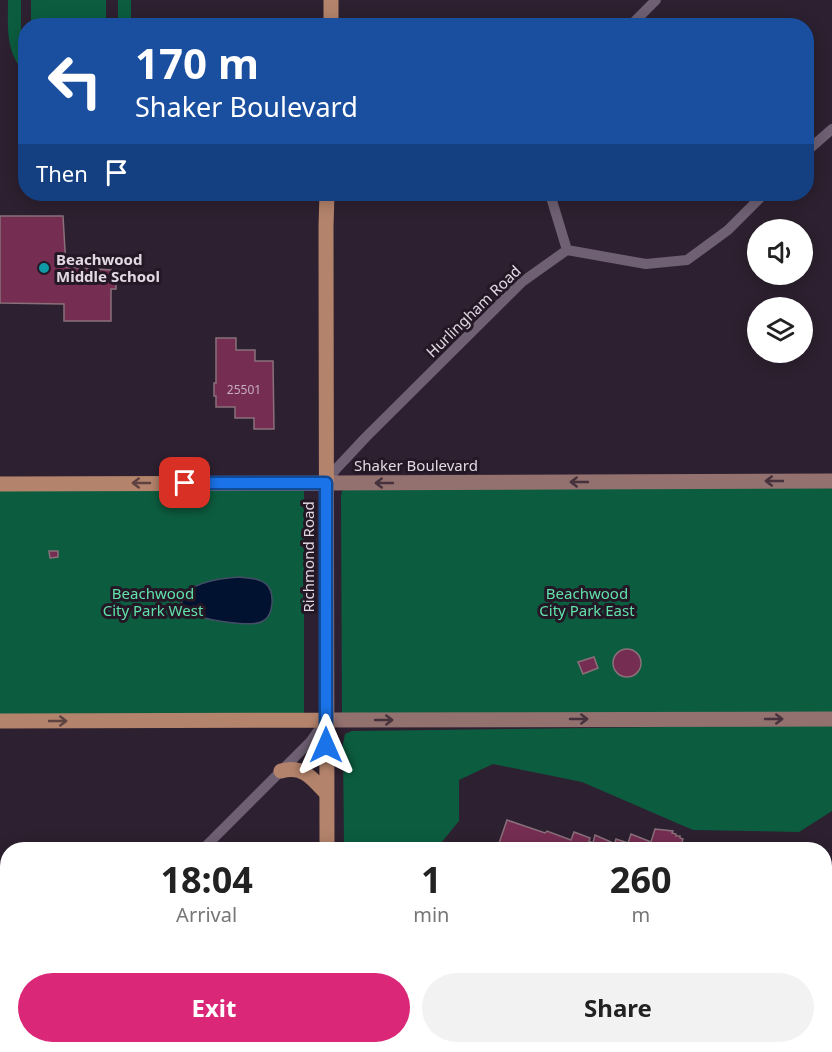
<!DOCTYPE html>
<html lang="en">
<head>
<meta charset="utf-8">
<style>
  :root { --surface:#fff; --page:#f2f2f2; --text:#222; --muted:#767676; --accent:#db2777 }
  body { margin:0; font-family:"Noto Sans",sans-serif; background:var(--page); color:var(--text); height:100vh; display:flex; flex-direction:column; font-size:22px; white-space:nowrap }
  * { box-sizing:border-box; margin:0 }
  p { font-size:20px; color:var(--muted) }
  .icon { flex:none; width:33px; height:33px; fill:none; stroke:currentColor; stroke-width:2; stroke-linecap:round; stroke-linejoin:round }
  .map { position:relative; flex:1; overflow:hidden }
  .side { position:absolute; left:0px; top:842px; width:832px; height:212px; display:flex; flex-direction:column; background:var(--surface); border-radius:24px 24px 0 0; box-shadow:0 3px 15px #0003 }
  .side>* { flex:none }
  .banner { position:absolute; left:18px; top:18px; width:796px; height:183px; border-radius:24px; box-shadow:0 3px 15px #0003; background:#1a4fa0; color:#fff; overflow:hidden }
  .tools { position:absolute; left:747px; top:219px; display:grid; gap:12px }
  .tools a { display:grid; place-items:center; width:66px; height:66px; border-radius:50%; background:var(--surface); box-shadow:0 3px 15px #0003; font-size:30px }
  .pin { position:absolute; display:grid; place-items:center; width:51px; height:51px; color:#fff; margin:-26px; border-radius:12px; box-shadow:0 3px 9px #0006 }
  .me { position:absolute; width:66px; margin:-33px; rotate:0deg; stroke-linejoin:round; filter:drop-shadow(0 0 4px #0008) }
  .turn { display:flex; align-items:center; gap:21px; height:126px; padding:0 18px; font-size:27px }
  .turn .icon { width:78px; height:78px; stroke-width:2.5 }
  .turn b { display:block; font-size:42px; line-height:51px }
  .then { display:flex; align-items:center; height:57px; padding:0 18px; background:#0003; gap:12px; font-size:22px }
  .eta { display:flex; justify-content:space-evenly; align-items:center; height:102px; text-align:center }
  .eta b { font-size:36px; font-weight:700; line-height:42px }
  .cta { display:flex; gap:12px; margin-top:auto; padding:12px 18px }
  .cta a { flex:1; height:69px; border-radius:36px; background:var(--accent); color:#fff; font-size:24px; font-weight:700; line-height:69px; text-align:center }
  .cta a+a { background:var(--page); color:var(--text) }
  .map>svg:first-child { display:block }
  .green { fill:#0c5d3f }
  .water { fill:#001230; stroke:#444d66; stroke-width:1.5 }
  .building { fill:#762d52; stroke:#89707a; stroke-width:1.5 }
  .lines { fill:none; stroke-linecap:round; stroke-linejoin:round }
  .street { stroke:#6f6073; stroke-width:10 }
  .secondary { stroke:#92716f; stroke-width:15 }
  .primary { stroke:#b4836b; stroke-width:15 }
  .oneway { stroke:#45323c }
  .oneway2 { stroke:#5e4242 }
  .route-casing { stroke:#114b97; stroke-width:15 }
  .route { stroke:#1a73e8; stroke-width:10 }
  .culture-dot { fill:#0f9aa8; stroke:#241726; stroke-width:2 }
  .labels { text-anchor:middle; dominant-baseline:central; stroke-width:6; stroke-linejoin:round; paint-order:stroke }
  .number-label { font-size:12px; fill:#c6adbf }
  .poi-label { font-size:15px; font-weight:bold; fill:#e1d8e3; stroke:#241726; text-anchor:start }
  .street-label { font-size:15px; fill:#e1d8e3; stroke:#241726 }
  .park-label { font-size:15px; fill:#60e2aa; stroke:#241726 }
</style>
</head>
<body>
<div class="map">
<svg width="832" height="1052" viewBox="0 0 832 1052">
  <rect width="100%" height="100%" fill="#2d2030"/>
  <path class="green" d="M8,0H21V38L25,51V74C5,50 8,29 8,0Z
    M31,0H106V25H31Z
    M118,0H131V25H118Z
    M304,483V715L0,721V484Z
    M832,487V715L342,713L341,496L342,491L345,489Z
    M832,725V811L799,832L693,830L582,782L493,764L459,780V821L436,849H344L343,744L345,734L352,731Z
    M832,1013V1052H719L720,1046H825V1014Z
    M26,1046H112L114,1052H20Z"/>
  <path class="water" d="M239,577C248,578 259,578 266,584C275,592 274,615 263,621C252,628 208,620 195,615C191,614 186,611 182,609C176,583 222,578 239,577Z"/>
  <path class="building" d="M0,216H63L66,267L111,270V274H116V289H111V321H64V304L0,303Z
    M216,338H236V350H255V361H273L274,429H254V418H235V407H216V396H214V383H216Z
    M49,551H58V557L50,558Z
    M613 663a14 14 0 1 1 28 0a14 14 0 1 1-28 0Z
    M594,657L598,668L583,674L578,662Z
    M507,820L545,833L547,831L571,840L574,832L590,838L589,841L593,843L595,835L611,842L610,845L614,846L616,839L628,843L631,834L651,842L655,829L673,831L672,833L676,834V836H680V838L683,839L680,849H497Z"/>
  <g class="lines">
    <path class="street" d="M630,26L656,0
      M807,151L832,129
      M550,194L567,250
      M327,481L337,468L366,437L522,282L567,250L646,264L687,260L728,230L764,194
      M203,849L310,742L326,720
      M0,923L8,925
      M123,1046L124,1052
      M0,1052L8,1045"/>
    <path class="secondary" d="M326,483L832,481
      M326,720L832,719"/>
    <path class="primary" d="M331,26V0
      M0,484L326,483
      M0,721L326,720
      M281,771C303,765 312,778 326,793
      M327,849L326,226L327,194
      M327,1046V1052"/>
  </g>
  <defs><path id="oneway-shaft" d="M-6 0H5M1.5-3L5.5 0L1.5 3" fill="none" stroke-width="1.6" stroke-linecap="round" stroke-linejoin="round" transform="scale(1.5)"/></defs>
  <g class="oneway">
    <use href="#oneway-shaft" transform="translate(774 481) rotate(180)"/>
    <use href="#oneway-shaft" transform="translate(579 482) rotate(180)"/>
    <use href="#oneway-shaft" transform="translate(384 483) rotate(180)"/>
    <use href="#oneway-shaft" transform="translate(579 719)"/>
    <use href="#oneway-shaft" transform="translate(774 719)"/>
    <use href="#oneway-shaft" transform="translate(384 720)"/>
  </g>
  <g class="oneway2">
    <use href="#oneway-shaft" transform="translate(141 483) rotate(180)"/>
    <use href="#oneway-shaft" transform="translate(58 721)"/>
  </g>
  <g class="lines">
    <g class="route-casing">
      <path id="route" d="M185,483H326V745"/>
    </g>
    <use href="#route" class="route"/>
  </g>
  <circle class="culture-dot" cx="44" cy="268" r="6"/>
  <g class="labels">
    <g class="number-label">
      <text x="244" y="389">25501</text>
    </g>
    <g class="poi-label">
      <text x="56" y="259">Beachwood<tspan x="56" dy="17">Middle School</tspan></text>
    </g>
    <g class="street-label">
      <text transform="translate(473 311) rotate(-44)">Hurlingham Road</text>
      <text x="416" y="465">Shaker Boulevard</text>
      <text transform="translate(308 557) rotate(-90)">Richmond Road</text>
    </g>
    <g class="park-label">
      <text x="153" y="593">Beachwood<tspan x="153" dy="17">City Park West</tspan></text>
      <text x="587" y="593">Beachwood<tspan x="587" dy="17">City Park East</tspan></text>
    </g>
  </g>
</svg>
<div class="tools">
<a><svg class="icon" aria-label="sound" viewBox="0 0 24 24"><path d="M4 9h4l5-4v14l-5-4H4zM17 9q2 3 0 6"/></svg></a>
<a><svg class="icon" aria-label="layers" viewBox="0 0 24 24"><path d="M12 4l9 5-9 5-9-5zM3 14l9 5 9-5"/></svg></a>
</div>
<div class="pin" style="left:185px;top:483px;background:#d93025"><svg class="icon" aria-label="arrive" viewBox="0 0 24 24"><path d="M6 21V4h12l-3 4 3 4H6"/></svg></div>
<svg class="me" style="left:326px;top:745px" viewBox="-20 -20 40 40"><path d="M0-17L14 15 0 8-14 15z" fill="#1a73e8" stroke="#fff" stroke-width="4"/></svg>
<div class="banner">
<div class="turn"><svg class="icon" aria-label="left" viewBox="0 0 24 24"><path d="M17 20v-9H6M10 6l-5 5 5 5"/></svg><div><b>170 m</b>Shaker Boulevard</div></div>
<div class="then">Then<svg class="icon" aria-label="arrive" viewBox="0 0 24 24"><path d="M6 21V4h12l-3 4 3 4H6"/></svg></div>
</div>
<section class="side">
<div class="eta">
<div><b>18:04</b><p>Arrival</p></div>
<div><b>1</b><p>min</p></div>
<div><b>260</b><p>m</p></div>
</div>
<div class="cta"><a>Exit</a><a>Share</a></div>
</section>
</div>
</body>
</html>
